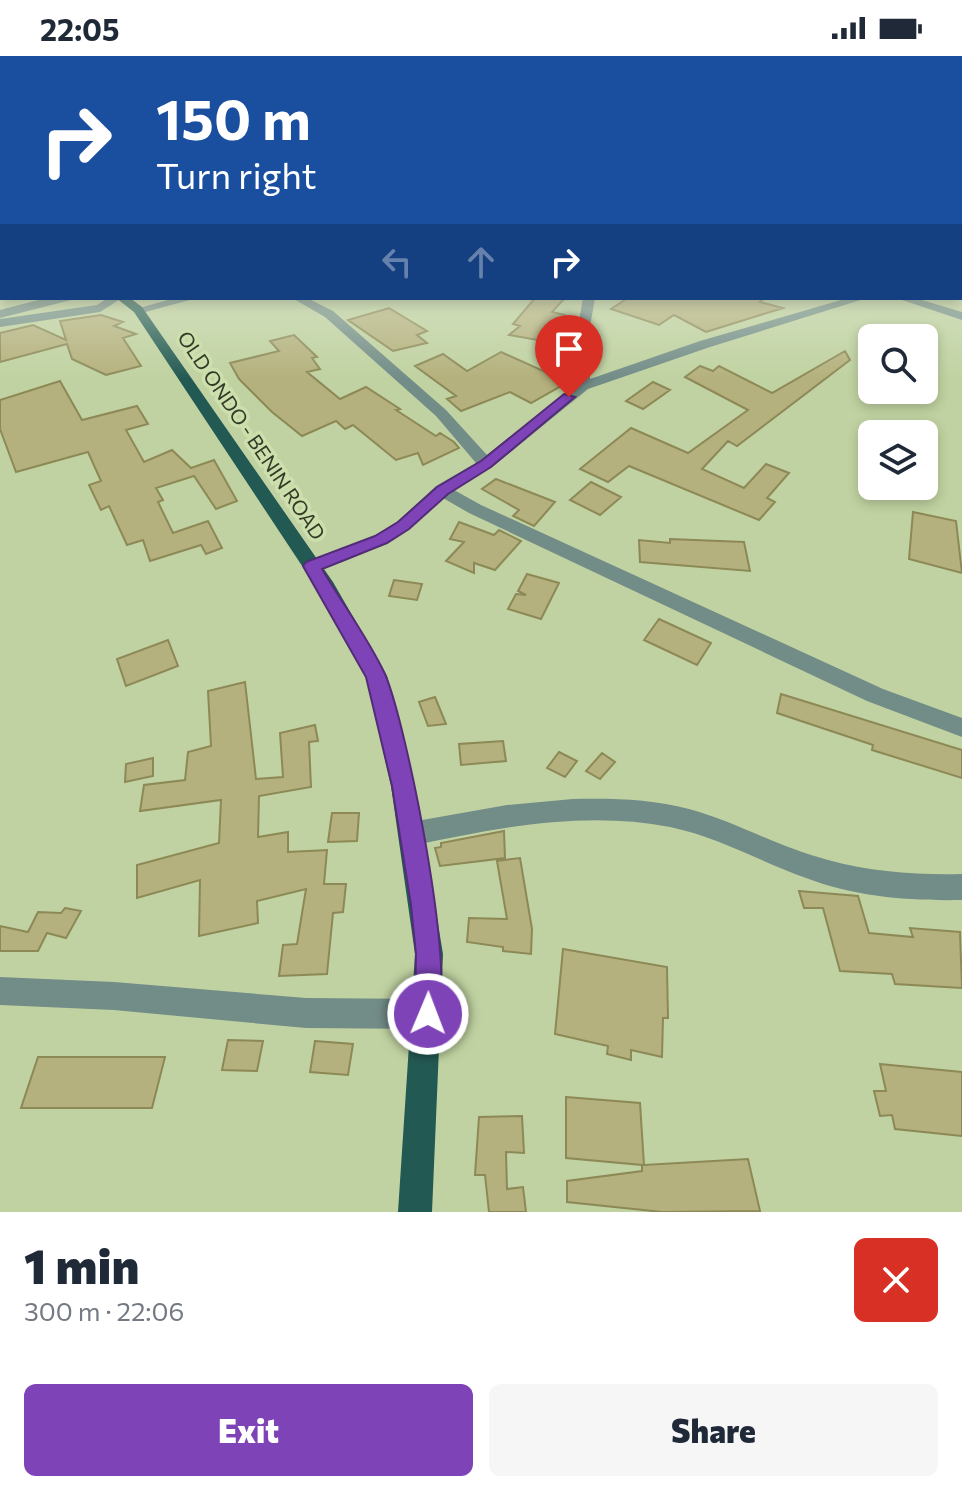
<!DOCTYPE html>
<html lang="en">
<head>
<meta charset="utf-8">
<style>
  :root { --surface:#fff; --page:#f6f6f7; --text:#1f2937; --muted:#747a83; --accent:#7f43b8 }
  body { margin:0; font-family:Commissioner,sans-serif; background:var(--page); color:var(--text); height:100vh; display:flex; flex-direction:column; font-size:30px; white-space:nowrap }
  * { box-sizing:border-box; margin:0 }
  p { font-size:26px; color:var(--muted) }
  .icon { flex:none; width:44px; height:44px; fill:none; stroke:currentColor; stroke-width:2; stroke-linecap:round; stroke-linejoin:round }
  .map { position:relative; height:1156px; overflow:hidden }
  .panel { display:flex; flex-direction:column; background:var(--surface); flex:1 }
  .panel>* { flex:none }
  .hud { position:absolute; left:0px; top:0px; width:962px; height:244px; box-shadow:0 4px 12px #0003; background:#1a4fa0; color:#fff; overflow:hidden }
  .controls { position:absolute; left:858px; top:268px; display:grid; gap:16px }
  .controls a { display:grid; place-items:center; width:80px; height:80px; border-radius:12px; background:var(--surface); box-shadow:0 4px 12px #0003; font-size:40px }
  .pin { position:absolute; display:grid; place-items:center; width:68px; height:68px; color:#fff; margin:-82px -34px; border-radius:50% 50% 50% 0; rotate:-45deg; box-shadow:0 0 8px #0007 }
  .pin .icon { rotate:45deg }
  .me { position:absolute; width:88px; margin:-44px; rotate:1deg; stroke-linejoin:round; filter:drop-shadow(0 0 6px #0008) }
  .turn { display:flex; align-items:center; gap:28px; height:168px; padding:0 24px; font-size:36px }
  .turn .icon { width:104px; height:104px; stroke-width:2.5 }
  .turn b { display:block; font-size:56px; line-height:68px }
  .lanes { display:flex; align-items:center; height:76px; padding:0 24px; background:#0003; justify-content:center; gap:40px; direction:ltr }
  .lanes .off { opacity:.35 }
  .round { display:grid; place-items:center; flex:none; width:84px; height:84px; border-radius:12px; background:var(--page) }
  .head { display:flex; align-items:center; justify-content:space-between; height:136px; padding:0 24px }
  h1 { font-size:48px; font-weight:800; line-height:60px }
  .action { display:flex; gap:16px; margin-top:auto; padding:16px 24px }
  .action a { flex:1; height:92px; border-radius:12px; background:var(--accent); color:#fff; font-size:32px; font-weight:800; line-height:92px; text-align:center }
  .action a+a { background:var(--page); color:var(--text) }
  .status { display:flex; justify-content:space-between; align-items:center; height:56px; padding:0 40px; background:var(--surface); direction:ltr }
  .status svg { height:22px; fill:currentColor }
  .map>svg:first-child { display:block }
  .building { fill:#b5b17e; stroke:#8c8957; stroke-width:2 }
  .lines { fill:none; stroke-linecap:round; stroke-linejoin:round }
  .minor { fill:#728c88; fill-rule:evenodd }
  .major { fill:#235953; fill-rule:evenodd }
  .route { fill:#7f43b8; stroke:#532c78; stroke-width:2 }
  .labels { text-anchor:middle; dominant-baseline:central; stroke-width:7; stroke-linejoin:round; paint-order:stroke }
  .street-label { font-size:20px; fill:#333a26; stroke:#ccdfad }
</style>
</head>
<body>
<div class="status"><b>22:05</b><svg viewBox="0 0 49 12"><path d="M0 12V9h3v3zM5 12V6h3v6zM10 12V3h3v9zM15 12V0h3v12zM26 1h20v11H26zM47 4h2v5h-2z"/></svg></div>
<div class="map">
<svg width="962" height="1156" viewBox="0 0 962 1156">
  <rect width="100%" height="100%" fill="#c0d2a1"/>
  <path class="building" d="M535,242H565L552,256L565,259L543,285L509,279L520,270L513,268Z
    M628,242H764L760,246L783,252L706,276L674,259L659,269L611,253Z
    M389,252L427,275L417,279L427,287L393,295L348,264Z
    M101,259L123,266L114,270L136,278L123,282L141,310L106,319L72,303L67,288L0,306V277L33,269L66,284L60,265Z
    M294,279L317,301L312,302L320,313L307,316L340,343L366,331L400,353L396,354L436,380L440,377L454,386L459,392L423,409L418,397L396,404L353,369L345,373L336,365L302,380L272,356L239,323L230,307L279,295L270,285Z
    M845,295L850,304L737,390L728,385L702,413L744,432L766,408L789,417L767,442L775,446L759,464L629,410L608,426L580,413L631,372L688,397L748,354L685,321L700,310L713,315L719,310L772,337Z
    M501,296L568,326L531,347L510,336L461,355L447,343L456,340L415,310L443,298L467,315Z
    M60,325L82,364L137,350L148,368L126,374L144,406L172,394L191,412L214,404L237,445L216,453L194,420L156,432L163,444L158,446L173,477L208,465L222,492L206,498L201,489L150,505L143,484L127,489L109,450L101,454L89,429L101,425L88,396L16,416L0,373V344Z
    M653,326L670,334L643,353L626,345Z
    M496,423L555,446L534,470L513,460L519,454L482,433Z
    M591,426L621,441L600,459L570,444Z
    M913,456L956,465L962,517L909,503Z
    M459,466L494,479L499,474L521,485L495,514L474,507V517L446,505L464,486L450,483Z
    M670,483L744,486L750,515L640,506L639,484L670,487Z
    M527,518L559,527L541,563L508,553L516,538L526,539L518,535Z
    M394,524L422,528L417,544L389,540Z
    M659,563L711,587L697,609L644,584Z
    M168,584L178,610L126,630L117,603Z
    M245,626L256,723L283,721L280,677L315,669L318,685L309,686L311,731L259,740L258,781L288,776V796L327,794L324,828H346L343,856L333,857L327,918L279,920L283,889L297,888L306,833L257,845L258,867L199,880L200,824L137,842V809L219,787L221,744L140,755L144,729L185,724L188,696L211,690L208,635Z
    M781,638L962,694V722L872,694L873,689L777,657Z
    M435,641L446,668L428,670L419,646Z
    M503,685L506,705L461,709L459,688Z
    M559,696L577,705L565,721L547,712Z
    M602,697L615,706L600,723L586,715Z
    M153,702V720L125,726L126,708Z
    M332,757H359L357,785L328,786Z
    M504,775L505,802L440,810L435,792L441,791V787Z
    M520,802L532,873L531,898L503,895V891L467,886L469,862L507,863L497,805Z
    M799,835L858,840L869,877L913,881L910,872L960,876L962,932L895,928L892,918L840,915L823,852H804Z
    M65,852L81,855L66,882L47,877L38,895H0V870L28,876L38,856L61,857Z
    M563,893L667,911L668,962H663L662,1001L631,994V1004L607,998L608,990L555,978Z
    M228,984L263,985L257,1015L222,1014Z
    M315,985L353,988L348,1019L310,1016Z
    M38,1001H165L152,1052H21Z
    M880,1008L962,1016V1080L895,1073L892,1059L880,1060L874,1035H886Z
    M566,1041L640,1047L644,1109L748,1103L760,1155L662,1156L567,1146V1125L642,1115V1109L566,1102Z
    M522,1060L524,1097L506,1096L507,1133L523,1131L526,1156H489L485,1119H475L479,1061Z"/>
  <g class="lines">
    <path class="minor" d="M0,203H2V209H0Z
      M46,242H79L0,262V254Z
      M108,242H122L100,256L0,271V263L97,249Z
      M175,242H197L138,258L132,254Z
      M292,242H307L333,255L446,354L487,399L576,329L575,288L583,242H595L587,288L590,323L700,285L848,242H867L710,291L588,333L492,411L454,434L481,449L883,633L962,662V681L867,645L469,457L443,442C405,477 390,487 342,506C330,510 318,518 306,514L303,510L306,506L375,480L398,465L436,430L476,407L436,360L325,261Z
      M896,242H915L962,256V264Z
      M573,743C612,742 651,743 689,753C737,766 780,792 828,804C872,816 917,819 962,818V844C909,845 856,841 806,822C761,806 718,781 670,771C584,754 496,772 411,790L402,786L399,778L402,770L411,766L507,749Z
      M0,921L114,926L306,942L428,943L438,948L443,958L438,968L428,973L306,972L114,954L0,949Z"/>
    <path class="major" d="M116,242H130L142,251L333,526L387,620L415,730L443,898L432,1156H398L415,898L391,730L366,620L318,534L134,256Z"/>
  </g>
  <linearGradient id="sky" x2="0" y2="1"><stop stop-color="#73b6ef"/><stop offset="0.5" stop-color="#e3ebd5"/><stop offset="1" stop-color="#e3ebd5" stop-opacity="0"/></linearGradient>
  <rect width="962" height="323" fill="url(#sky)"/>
  <path class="route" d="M564,338L575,341L491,411L448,438L409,473L387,487L322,513C342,547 368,582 385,618C407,670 457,920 437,967L428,971L419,967L415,958L416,898L411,849L392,730L366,621L303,510L306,506L375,480L398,466L437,431L481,405Z"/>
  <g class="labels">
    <g class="street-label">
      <text transform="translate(252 379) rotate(56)">OLD ONDO - BENIN ROAD</text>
    </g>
  </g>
</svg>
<div class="controls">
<a><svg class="icon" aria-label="search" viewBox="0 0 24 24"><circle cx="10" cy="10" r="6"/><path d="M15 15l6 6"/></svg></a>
<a><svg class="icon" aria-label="layers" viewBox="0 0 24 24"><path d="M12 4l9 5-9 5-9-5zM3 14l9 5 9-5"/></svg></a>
</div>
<div class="pin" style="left:569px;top:341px;background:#d93025"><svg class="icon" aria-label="arrive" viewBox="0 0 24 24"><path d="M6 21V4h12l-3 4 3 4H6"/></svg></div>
<svg class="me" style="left:428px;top:958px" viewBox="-20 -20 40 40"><circle r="17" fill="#7f43b8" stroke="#fff" stroke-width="3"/><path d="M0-11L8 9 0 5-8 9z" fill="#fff"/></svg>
<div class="hud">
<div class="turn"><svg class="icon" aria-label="right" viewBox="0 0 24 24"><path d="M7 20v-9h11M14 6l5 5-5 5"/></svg><div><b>150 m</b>Turn right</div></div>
<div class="lanes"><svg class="icon off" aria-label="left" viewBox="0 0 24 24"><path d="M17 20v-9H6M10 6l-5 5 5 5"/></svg><svg class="icon off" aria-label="ahead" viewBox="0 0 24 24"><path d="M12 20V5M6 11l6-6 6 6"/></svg><svg class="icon" aria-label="right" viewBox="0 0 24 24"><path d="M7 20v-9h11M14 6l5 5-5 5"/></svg></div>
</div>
</div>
<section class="panel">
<div class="head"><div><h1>1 min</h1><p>300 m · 22:06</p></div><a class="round" style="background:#d93025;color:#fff"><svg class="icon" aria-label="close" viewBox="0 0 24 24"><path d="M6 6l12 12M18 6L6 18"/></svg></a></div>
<div class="action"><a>Exit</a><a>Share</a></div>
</section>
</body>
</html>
